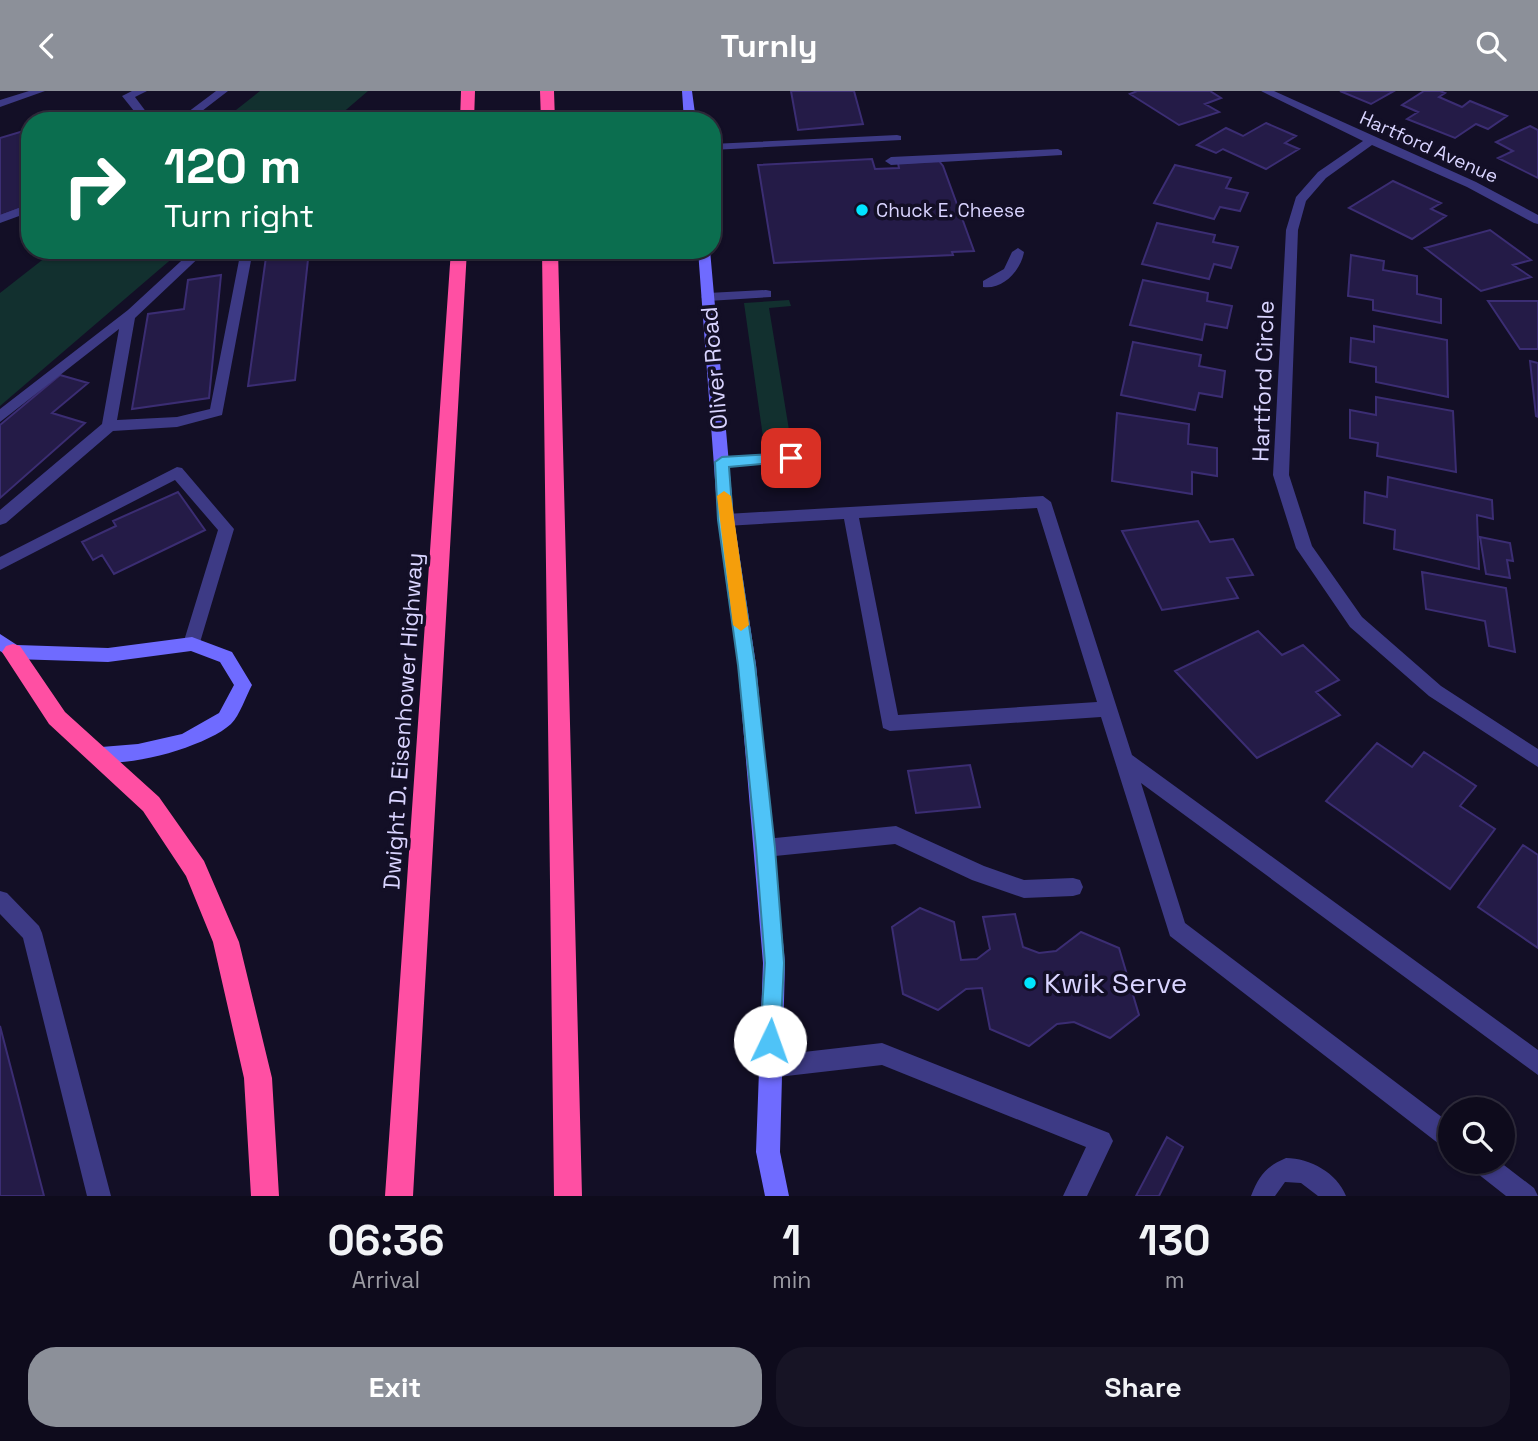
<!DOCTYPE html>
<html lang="en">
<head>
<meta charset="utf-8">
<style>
  :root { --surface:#0e0b1c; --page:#171425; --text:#f1f3f6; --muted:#9b9ba3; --line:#2e2b3b; --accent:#8c9099 }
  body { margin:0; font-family:"Space Grotesk",sans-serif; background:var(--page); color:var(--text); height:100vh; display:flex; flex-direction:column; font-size:26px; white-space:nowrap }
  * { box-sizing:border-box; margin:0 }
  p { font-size:23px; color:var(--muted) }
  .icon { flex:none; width:38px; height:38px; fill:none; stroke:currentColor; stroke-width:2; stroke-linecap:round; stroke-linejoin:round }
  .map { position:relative; height:1105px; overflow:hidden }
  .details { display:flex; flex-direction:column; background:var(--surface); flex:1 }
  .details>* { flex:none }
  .banner { position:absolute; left:21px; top:21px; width:700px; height:147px; border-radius:28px; box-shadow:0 2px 5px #0004,0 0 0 2px var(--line); background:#0b6e4f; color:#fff; overflow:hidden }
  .tools { position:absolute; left:1438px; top:1006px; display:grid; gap:14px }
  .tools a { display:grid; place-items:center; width:77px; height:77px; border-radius:50%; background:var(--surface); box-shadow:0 2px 5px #0004,0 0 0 2px var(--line); font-size:35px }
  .pin { position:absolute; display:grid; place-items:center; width:60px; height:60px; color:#fff; margin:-30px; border-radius:14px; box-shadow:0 4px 10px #0006 }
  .me { position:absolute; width:77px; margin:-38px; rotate:3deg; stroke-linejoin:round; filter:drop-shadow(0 0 5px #0008) }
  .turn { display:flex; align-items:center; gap:24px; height:147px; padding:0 28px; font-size:32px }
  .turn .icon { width:91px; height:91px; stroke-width:2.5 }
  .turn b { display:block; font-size:49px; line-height:60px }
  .eta { display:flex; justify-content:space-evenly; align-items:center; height:119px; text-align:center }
  .eta b { font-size:42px; font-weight:700; line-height:49px }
  .button { display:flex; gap:14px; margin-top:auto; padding:14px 28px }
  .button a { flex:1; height:80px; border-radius:28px; background:var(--accent); color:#fff; font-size:28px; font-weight:700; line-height:80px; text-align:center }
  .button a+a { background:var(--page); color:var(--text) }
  header { display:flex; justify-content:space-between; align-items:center; height:91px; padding:0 28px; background:var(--accent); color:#fff; font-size:32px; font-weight:700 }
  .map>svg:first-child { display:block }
  .green { fill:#12302f }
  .building { fill:#241b47; stroke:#3b2d73; stroke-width:2 }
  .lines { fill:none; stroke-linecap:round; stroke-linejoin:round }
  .service { fill:#3d3a85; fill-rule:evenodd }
  .minor { fill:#3d3a85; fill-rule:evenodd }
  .secondary { fill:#6f6bff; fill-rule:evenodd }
  .motorway { fill:#ff4fa3; fill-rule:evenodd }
  .route { fill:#4fc3f7; stroke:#337fa1; stroke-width:2 }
  .slow { fill:#f59e0b }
  .poi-dot { fill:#00e5ff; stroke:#130f26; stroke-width:2.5 }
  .labels { text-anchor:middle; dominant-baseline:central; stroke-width:7; stroke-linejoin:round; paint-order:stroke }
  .far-street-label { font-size:19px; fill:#d9d4ff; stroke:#130f26 }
  .far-poi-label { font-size:19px; fill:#d9d4ff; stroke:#130f26; text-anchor:start }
  .street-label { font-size:23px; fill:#d9d4ff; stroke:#130f26 }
  .near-poi-label { font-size:28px; fill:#d9d4ff; stroke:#130f26; text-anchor:start }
</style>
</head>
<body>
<header><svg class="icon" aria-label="back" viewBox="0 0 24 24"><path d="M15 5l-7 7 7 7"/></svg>Turnly<svg class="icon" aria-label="search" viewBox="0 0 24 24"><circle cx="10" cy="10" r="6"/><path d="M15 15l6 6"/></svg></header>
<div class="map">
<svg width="1538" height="1105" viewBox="0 0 1538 1105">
  <rect width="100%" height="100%" fill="#130f26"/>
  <path class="green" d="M260,0H368L333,30H222Z
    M55,159H182L0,315V202Z
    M789,209L791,215L769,217L790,345L816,343L817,349L764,353L744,212Z"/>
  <path class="building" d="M791,0H854L863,33L798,39Z
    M1137,0H1210L1221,7L1205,13L1219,21L1179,34L1130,3Z
    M1340,0H1394L1371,13Z
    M1424,0H1440L1445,2L1439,6L1462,16L1470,10L1507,25L1488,38L1476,33L1455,47L1407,28L1418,21L1402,14Z
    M78,22L85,30H54Z
    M1266,32L1296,45L1285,52L1299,58L1266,78L1223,58L1216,62L1197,54L1226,37L1243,45Z
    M1530,35L1538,39V87L1498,67L1513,60L1496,51Z
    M30,38V110L25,112L27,115L0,125V47Z
    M872,68L875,78L899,77L898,72L939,70L943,75L974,160L952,161L953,164L774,172L758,74Z
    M1175,74L1231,87L1226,97L1248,102L1240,120L1220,116L1214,128L1154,112Z
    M1393,90L1441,112L1431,118L1446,125L1412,148L1349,117Z
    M1157,132L1215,144L1213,151L1238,156L1231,177L1214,173L1209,188L1142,173Z
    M1490,139L1531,169L1513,174L1531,186L1481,200L1425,157Z
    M267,159H309L295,289L248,295Z
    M1351,164L1384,170L1383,179L1417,185V203L1441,208V232L1373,219V209L1348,205Z
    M221,184L209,307L132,318L148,223L184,218L188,189Z
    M1143,189L1208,202L1207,210L1232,215L1227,237L1205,233L1202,249L1130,234Z
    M1488,210H1538V258H1520Z
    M1374,235L1447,249L1448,306L1376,291V276L1350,271L1351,247L1374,251Z
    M1133,251L1201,264L1199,275L1225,280L1222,306L1199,302L1195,319L1121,304Z
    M1530,270L1538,272V326L1536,325Z
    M60,284L88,292L52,322L85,332L0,407V334Z
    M1376,306L1453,320L1456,381L1377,365L1378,352L1350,347V319L1376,324Z
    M1117,322L1189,333L1188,353L1217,357V385L1192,381V403L1112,390Z
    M1388,386L1492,409L1493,428L1477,424L1479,478L1394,458L1395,439L1364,432L1365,401L1387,406Z
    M178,401L205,439L114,483L102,464L93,469L82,451L116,435L113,430Z
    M1198,430L1210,451L1233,448L1253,484L1227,487L1238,507L1162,519L1122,440Z
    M1480,446L1510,452L1513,470L1507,469L1510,487L1486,483Z
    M1422,481L1506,497L1515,561L1489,555L1485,530L1426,518Z
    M1258,540L1282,564L1303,554L1339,589L1316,601L1340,624L1257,667L1175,580Z
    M1377,652L1412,676L1424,661L1476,695L1460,715L1495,738L1450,798L1326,710Z
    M970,674L980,716L916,722L908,680Z
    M1523,754L1538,764V857L1478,816Z
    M920,817L954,831L961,869L977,868L990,858L983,826L1015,823L1023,856L1039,862L1056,860L1081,841L1119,857L1139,924L1110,947L1074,931L1057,933L1029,955L990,938L982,897L966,898L938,919L903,903L892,836Z
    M0,935L44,1105H0Z
    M1167,1046L1183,1056L1159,1105H1136Z"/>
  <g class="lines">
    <path class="service" d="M29,0H45L0,16V9Z
      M132,0H147L135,6L153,30H142L122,5Z
      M216,0H228L189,30H176Z
      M897,44L901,45V49L712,59V53Z
      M1058,58L1062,60V64L891,74L885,70L891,66Z
      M30,113V121L0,132V124Z
      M1018,157L1024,161C1021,179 1003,199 983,196V190L1004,178L1012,161Z
      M193,159H207L135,227L117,329L177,326L210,318L241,159H253L222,324L177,336L113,340L6,432L0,434V419L102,333L119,238L0,331V318L128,219Z
      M766,199L771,200V206L708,210L701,206L708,202Z
      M791,362L799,367L796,371L722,376L714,371L722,366Z
      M177,376L182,377L234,438L198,558H186L183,553L218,439L175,389L0,479V466Z
      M1043,405L1051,411L1132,664L1538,959V984L1141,692L1185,832L1451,1033V1060L1443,1056L1170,845L1101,626L890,640L883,637L844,428L726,435L718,429L726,423ZM1037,417L1097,611L898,624L859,427Z
      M896,735L984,775L1024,789L1073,787L1080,789L1083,796L1080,803L1073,805L1024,807L972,789L895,753L765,766L758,763L755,757L758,751L765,748Z
      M0,800L7,802L39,835L42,842L111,1105H87L23,847L0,823Z
      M882,952L1109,1042L1113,1050L1087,1105H1063L1086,1056L882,974L769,987L761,984L758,976L761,968L769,965Z
      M1286,1067C1310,1067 1337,1082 1346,1105H1318L1301,1092L1285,1091L1275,1105H1251C1259,1085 1265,1076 1286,1067Z
      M1469,1071H1500L1534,1097L1538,1105H1506L1473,1079Z"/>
    <path class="minor" d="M1261,0H1274L1476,91L1538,124V133L1534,132L1467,96L1372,54L1326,87L1306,110L1298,139L1289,384L1312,455L1362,526L1441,595L1538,658V676L1429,605L1350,536L1296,457L1273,384L1286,139L1296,106L1318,81L1363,50Z"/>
    <path class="secondary" d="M682,0H692L696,30H684Z
      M698,159H710L734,429L756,574L785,872L780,1061L789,1105H765L756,1061L763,872L738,574L718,429Z
      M0,543L17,554L108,557L192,546L232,561L252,594C246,605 240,624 231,633C206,656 121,680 89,669L87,663L89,657L138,653L182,643L219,622L234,594L220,571L191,560L108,571L13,568L0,560Z"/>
    <path class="motorway" d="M461,0H475L474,30H460Z
      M540,0H554L555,30H541Z
      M451,159H467L413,1105H385Z
      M542,159H558L582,1105H554Z
      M13,553L20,555L65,621L159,706L204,770L239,851L272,987L279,1105H251L244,987L213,851L186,785L143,720L49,633L2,561L6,555Z"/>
  </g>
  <path class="route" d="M791,362L796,363V370L729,376L733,429L755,574L775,757L784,872L780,950L777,957L770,960L763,957L760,950L765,872L756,757L738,574L718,429L715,371L722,366Z"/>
  <path class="slow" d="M724,400L731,405L749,534L741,540L733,534L717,405Z"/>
  <g class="poi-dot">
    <circle cx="862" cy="119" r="7"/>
    <circle cx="1030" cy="892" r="7"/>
  </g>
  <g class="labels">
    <g class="far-street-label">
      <text transform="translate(1429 56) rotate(24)">Hartford Avenue</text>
    </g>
    <g class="far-poi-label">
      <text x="876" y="119">Chuck E. Cheese</text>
    </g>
    <g class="street-label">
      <text transform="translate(714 277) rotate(-95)">Oliver Road</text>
      <text transform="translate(1263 290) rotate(-88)">Hartford Circle</text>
      <text transform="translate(403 630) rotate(-86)">Dwight D. Eisenhower Highway</text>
    </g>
    <g class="near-poi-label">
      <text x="1044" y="892">Kwik Serve</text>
    </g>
  </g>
</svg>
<div class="tools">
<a><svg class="icon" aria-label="search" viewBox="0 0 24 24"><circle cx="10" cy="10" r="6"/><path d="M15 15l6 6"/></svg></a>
</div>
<div class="pin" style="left:791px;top:367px;background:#d93025"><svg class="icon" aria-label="arrive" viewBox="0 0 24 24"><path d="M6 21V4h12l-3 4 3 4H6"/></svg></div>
<svg class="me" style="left:770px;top:950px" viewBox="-20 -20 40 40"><circle r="19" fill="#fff"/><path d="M0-13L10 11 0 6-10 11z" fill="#4fc3f7"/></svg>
<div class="banner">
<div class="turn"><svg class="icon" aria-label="right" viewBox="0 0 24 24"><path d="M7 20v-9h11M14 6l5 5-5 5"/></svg><div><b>120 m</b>Turn right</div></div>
</div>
</div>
<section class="details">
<div class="eta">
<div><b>06:36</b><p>Arrival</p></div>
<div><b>1</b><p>min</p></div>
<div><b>130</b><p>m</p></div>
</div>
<div class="button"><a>Exit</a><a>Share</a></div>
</section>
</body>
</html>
